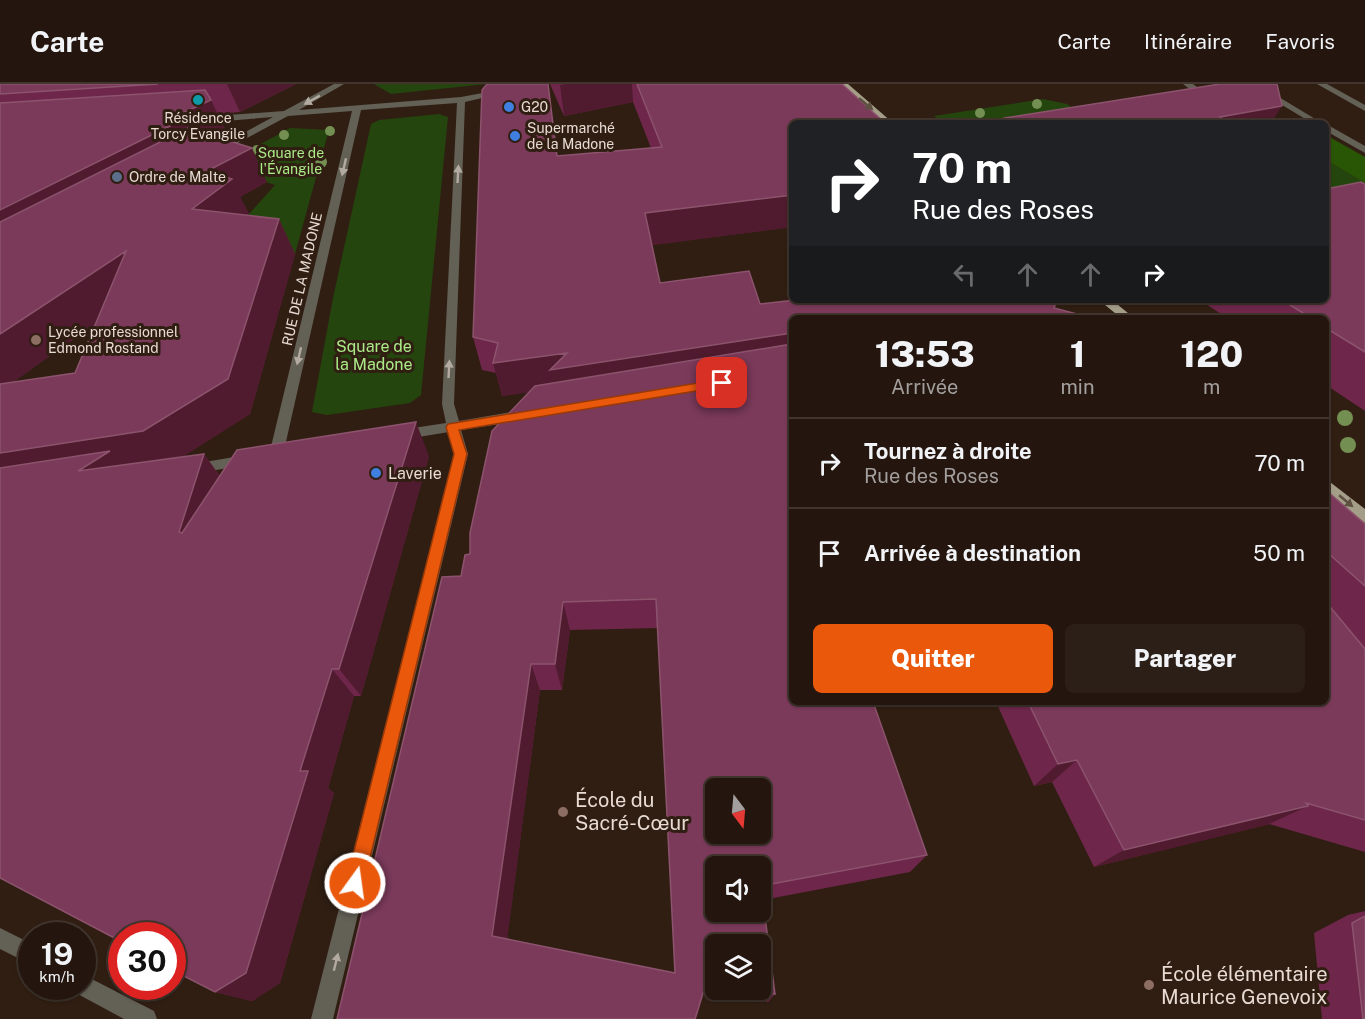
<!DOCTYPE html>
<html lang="fr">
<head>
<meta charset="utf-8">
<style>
  :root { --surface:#24160e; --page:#2c1f17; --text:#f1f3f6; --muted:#a39f9e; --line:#41352e; --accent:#ea580c }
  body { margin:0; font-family:"Public Sans",sans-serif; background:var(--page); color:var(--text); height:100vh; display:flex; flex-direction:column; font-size:22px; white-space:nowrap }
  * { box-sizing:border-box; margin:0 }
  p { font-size:20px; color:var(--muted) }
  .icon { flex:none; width:33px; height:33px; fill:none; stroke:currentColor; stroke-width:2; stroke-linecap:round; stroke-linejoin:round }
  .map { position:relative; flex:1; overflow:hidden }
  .side { position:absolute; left:789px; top:231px; width:540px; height:390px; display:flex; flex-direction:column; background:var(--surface); border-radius:9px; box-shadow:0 2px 4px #0004,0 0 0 2px var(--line) }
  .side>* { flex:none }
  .top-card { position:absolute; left:789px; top:36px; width:540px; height:183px; border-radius:9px; box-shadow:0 2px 4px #0004,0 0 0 2px var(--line); background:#202124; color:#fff; overflow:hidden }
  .needle { width:39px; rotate:164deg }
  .tools { position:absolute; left:705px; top:694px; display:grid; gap:12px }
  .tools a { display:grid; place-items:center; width:66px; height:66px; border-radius:9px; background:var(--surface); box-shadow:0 2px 4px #0004,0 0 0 2px var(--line); font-size:30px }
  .speed { position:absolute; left:18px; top:838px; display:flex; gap:12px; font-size:30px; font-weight:700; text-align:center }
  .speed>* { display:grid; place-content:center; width:78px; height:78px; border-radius:50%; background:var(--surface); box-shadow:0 2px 4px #0004,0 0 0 2px var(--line); line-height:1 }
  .speed small { font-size:15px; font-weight:400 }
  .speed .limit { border:9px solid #d22; background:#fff; color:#111 }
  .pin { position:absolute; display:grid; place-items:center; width:51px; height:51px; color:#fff; margin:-26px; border-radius:12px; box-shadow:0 3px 9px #0006 }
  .me { position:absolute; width:66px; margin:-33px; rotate:14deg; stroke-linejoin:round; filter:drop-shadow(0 0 4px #0008) }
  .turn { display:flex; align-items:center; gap:21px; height:126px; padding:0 24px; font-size:27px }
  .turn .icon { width:78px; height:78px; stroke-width:2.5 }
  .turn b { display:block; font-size:42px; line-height:51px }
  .lanes { display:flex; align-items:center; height:57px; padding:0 24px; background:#0003; justify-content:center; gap:30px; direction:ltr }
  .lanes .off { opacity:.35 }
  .eta { display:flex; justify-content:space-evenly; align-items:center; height:102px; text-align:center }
  .eta b { font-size:36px; font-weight:800; line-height:42px }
  .action { display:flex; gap:12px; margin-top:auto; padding:12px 24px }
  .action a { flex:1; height:69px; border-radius:9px; background:var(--accent); color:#fff; font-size:24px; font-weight:800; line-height:69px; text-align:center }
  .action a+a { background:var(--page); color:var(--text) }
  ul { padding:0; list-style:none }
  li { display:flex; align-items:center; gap:18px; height:90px; padding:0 24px; border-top:2px solid var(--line) }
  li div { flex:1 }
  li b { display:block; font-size:22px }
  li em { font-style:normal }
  header { display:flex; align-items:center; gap:36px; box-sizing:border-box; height:84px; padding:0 30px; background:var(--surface); border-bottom:2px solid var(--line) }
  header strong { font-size:28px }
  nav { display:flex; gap:33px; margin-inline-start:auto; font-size:21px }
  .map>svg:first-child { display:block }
  .green { fill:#25450f }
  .forest { fill:#295605 }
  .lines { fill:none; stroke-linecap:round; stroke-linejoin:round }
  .lane { fill:#636056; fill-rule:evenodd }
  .street { fill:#636056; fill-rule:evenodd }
  .primary { fill:#a49e89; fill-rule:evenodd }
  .tree { fill:#738f52 }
  .wall { fill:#6e274b; fill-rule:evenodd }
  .shaded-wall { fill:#501b2e }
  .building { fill:#7b3a5a; stroke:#8c536d; stroke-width:1.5; fill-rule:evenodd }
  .oneway { fill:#b3aaa1 }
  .oneway2 { fill:#5e5142 }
  .route { fill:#ea580c; stroke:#983908; stroke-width:1.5 }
  .culture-dot { fill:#0f9aa8; stroke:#301e12; stroke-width:2 }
  .shop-dot { fill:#3f7fe0; stroke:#301e12; stroke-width:2 }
  .service-dot { fill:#5c6f8a; stroke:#301e12; stroke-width:2 }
  .education-dot { fill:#8d6e63; stroke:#301e12; stroke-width:2 }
  .labels { text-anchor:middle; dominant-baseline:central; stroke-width:6; stroke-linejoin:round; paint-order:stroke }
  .far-poi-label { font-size:14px; fill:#e8dbd3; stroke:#301e12; text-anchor:start }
  .far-park-label { font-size:14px; fill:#aaeb87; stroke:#301e12 }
  .far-street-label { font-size:14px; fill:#e8dbd3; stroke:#301e12 }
  .park-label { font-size:16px; fill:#aaeb87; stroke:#301e12 }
  .poi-label { font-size:16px; fill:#e8dbd3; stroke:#301e12; text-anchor:start }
  .near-poi-label { font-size:20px; fill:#e8dbd3; stroke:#301e12; text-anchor:start }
</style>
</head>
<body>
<header>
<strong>Carte</strong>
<nav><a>Carte</a><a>Itinéraire</a><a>Favoris</a></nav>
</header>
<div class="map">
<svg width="1365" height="935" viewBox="0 0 1365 935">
  <rect width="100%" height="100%" fill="#301e12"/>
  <path class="green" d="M374,0H487L391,10Z
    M1043,15L1067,20L1086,34L1054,39H943L934,32Z
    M439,30L448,33L421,311L410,319L327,331L312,328L333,214L371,40L379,36Z
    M290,44L329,46L295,170L211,160L249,130L275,101L219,83Z
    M1326,76L1365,99V146L1326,103Z"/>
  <path class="forest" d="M1326,51L1365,73V99L1326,76Z"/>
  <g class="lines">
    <path class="lane" d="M1247,0H1257L1322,39H1312Z
      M1317,0H1327L1365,21V27Z
      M1326,40L1365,62V69L1326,47Z"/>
    <path class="street" d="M334,0H344L299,26L461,13L499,6L503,9L465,18L454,320L459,337L524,326L531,331L524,336L461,346L468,370L333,935H311L454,370L449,348L400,356L393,351L400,346L446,339L442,320L457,19L361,26L283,371L276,376L269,371L352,27L288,32L217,70L214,69V65L273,33L201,39L197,36L201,33L284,27Z
      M1183,0H1193L1213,15L1206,17Z
      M246,371L253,376L251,380L193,390L186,385L193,380Z
      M0,844L32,860V881L0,865Z
      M82,890L154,927L157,935H124L74,908L73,903H82Z"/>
    <path class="primary" d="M839,0H848L893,39H884Z
      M1099,216H1112L1134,234H1121Z
      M1326,395L1365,425V439L1326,408Z"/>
  </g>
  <g class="tree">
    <circle cx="1037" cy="20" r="5"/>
    <circle cx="980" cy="29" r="5"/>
    <circle cx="330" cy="47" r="5"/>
    <circle cx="284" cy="51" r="5"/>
    <circle cx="257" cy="66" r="5"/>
    <circle cx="321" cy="78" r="6"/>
    <circle cx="1345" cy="334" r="8"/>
    <circle cx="1348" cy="361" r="8"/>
  </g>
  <path class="wall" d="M0,0H296L240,28L218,30L227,49L217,53L267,98L240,113L249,130L247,131L279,135L295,170L250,330L182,373L204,370L220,392L429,372L361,612H354L328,704L334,709L280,899L252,917L215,908L0,794ZM96,240L75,289L13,298L44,276Z
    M550,0H842L792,39V143L652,161L660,199L760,220L792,234V618L927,771L910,788L763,816L775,910L768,918L705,905L696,935H337L461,492L529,308L502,312L496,289L482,286L473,253L557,72L651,64L633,18L564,32ZM658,544L675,889L507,855L540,606H562L570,546ZM716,861L760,906H716Z
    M1005,34L1271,39H1003Z
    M1365,100V327L1326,301V234H1227L1200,216H1326L1331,104Z
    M1326,406L1365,440V768L1269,740L1094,783L1052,698L1034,702L996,618H1326Z
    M1365,827V935H1322L1314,849L1348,831Z"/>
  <path class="shaded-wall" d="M227,0H296L240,28Z
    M566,0H632L633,18L564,32L560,1Z
    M211,16L227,49L188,68L0,175V126L166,37Z
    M1282,22L1271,39H1217L1220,33Z
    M252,64L267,98L240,113L249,130L211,160L192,125L207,87Z
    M792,111V143L646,162L645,129Z
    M279,135L295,170L250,330L170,381L0,409V369Z
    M126,167L149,202L0,307V250Z
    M792,249V279L554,305L502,312L493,279L567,269Z
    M416,338L429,372L361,612L339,585Z
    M204,370L228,404L207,480L179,448Z
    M563,518L570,546L562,606L555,580Z
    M531,580L540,606L506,864L492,852Z
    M332,585L354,612L328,704L334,709L280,899L252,917L215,908L300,687Z
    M1077,676L1052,698L1034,702L1058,680Z
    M1308,722L1267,741L1094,783L1124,766Z
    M707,896L696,935H695Z"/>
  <path class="building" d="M0,0H158L0,10Z
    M487,0H548L557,72L662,63L637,0H842L885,39H792V111L645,129L660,199L749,187L760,220L796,216H1057L1054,224L1092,234H792V249L550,286L567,269L493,279L498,259L473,253L482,6Z
    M1220,0H1277L1282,22L1220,33L1229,39H1013L1005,34Z
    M205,6L211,16L166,37L174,40L0,126V19Z
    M188,44L252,64L207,87L232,95L192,125L279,135L228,295L143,347L0,369V300L75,289L126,167L0,250V138Z
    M1361,98L1365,100V268L1326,244V234H1311L1282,216H1326V101L1331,104Z
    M792,260V385H791L792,389V618H873L927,771L761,802L775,910L755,906H760V861H716V898L707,896L695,935H337L442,493L461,492L465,471L470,470V449L492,347L535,302ZM656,515L675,889L492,852L531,580H555L563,518ZM716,705H760V750H716ZM716,783H760V828H716Z
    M416,338L339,585H332L300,687H308L246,889L215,908L172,886V852H122V858L0,794V384L110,367L78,387L204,370L179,448L182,449L237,366Z
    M1326,406L1365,440V502L1328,469L1326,471Z
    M1326,518L1365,565V736L1306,719L1308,722L1124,766L1077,676L1058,680L1028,618H1326Z
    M1365,832V935H1363L1352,839Z"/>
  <defs><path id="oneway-solid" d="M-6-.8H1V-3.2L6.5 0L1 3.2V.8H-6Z" transform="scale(1.5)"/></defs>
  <g class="oneway">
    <use href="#oneway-solid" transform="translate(312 16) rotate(151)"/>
    <use href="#oneway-solid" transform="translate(344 83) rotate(103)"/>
    <use href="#oneway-solid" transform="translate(458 90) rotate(-87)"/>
    <use href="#oneway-solid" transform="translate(299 272) rotate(103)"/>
    <use href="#oneway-solid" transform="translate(449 285) rotate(-87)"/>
    <use href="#oneway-solid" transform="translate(336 878) rotate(-76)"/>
  </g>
  <g class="oneway2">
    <use href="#oneway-solid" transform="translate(866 20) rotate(40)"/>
    <use href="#oneway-solid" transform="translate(1346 417) rotate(40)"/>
  </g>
  <path class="route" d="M722,295L728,299L726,302L459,346L467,370L364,799L361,806L355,808L349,806L346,799L454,370L446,343L448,340Z"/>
  <circle class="culture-dot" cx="198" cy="16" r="6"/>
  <g class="shop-dot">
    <circle cx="509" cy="23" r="6"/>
    <circle cx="515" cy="52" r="6"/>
    <circle cx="376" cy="389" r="6"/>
  </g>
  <circle class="service-dot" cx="117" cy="93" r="6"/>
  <g class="education-dot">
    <circle cx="36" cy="256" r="6"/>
    <circle cx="563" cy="728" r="6"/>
    <circle cx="1149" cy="901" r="6"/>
  </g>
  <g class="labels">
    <g class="far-poi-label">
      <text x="521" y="23">G20</text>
      <text x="198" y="34" text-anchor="middle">Résidence<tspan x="198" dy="16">Torcy Evangile</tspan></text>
      <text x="527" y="44">Supermarché<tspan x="527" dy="16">de la Madone</tspan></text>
      <text x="129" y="93">Ordre de Malte</text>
      <text x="48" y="248">Lycée professionnel<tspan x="48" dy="16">Edmond Rostand</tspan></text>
    </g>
    <g class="far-park-label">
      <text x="291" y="69">Square de<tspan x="291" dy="16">l'Évangile</tspan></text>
    </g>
    <g class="far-street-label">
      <text transform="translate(302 195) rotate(-77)">RUE DE LA MADONE</text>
    </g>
    <g class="park-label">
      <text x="374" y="262">Square de<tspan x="374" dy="18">la Madone</tspan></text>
    </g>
    <g class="poi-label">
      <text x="388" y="389">Laverie</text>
    </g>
    <g class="near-poi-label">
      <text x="575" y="716">École du<tspan x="575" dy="23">Sacré-Cœur</tspan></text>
      <text x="1161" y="890">École élémentaire<tspan x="1161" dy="23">Maurice Genevoix</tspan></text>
    </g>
  </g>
</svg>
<div class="tools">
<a><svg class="needle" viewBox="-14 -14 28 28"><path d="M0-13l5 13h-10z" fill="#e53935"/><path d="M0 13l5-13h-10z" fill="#a39f9e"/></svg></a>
<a><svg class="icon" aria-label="sound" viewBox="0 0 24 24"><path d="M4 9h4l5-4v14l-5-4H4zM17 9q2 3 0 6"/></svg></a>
<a><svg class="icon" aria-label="layers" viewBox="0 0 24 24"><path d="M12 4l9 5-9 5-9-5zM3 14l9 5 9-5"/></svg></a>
</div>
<div class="speed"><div>19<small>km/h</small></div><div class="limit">30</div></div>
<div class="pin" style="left:722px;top:299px;background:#d93025"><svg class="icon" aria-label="arrive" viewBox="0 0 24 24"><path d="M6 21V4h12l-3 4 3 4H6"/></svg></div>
<svg class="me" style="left:355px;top:799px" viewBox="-20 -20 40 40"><circle r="17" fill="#ea580c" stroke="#fff" stroke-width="3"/><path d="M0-11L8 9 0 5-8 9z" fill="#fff"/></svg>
<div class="top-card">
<div class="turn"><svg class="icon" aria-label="right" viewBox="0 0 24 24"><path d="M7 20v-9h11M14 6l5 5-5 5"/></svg><div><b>70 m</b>Rue des Roses</div></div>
<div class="lanes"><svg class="icon off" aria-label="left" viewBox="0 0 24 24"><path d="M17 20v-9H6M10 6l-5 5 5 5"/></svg><svg class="icon off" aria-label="ahead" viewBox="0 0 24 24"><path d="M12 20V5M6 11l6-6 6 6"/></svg><svg class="icon off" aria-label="ahead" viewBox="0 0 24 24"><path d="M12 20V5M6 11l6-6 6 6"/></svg><svg class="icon" aria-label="right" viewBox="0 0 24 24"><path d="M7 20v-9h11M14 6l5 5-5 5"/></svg></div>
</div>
<section class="side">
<div class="eta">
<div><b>13:53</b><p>Arrivée</p></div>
<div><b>1</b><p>min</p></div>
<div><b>120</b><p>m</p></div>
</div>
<ul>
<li><svg class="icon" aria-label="right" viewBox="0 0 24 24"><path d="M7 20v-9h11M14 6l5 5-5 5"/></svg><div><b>Tournez à droite</b><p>Rue des Roses</p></div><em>70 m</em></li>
<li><svg class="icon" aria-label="arrive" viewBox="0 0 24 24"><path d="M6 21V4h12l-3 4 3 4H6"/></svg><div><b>Arrivée à destination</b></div><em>50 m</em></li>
</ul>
<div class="action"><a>Quitter</a><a>Partager</a></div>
</section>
</div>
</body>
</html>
